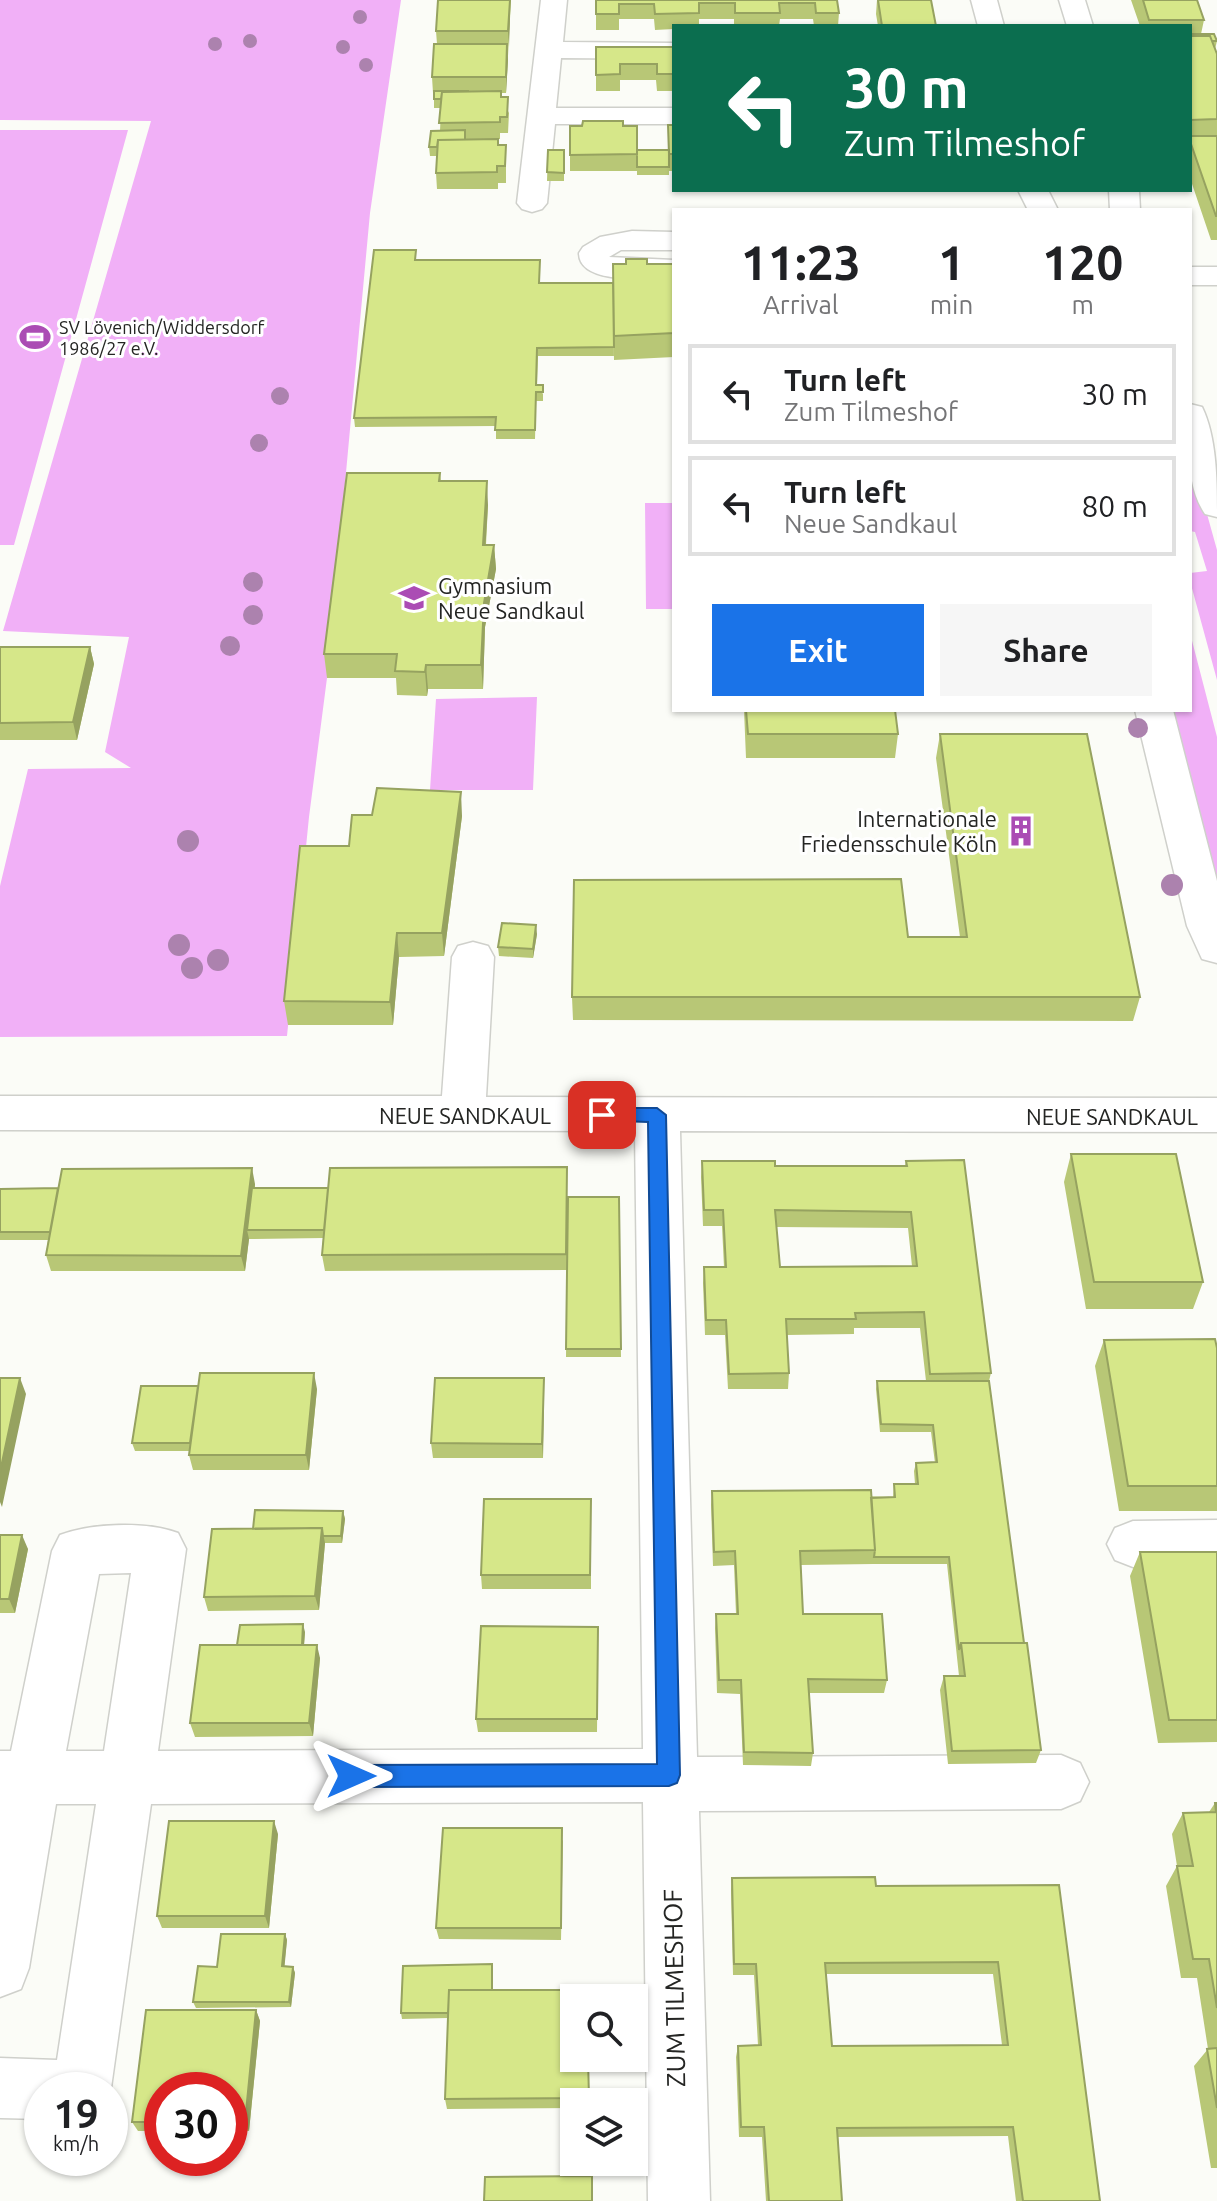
<!DOCTYPE html>
<html lang="en">
<head>
<meta charset="utf-8">
<style>
  :root { --surface:#fff; --page:#f6f6f6; --text:#202124; --muted:#757577; --line:#e0e0e0; --accent:#1a73e8 }
  body { margin:0; font-family:Ubuntu,sans-serif; background:var(--page); color:var(--text); height:100vh; display:flex; flex-direction:column; font-size:30px; white-space:nowrap }
  * { box-sizing:border-box; margin:0 }
  p { font-size:26px; color:var(--muted) }
  .icon { flex:none; width:44px; height:44px; fill:none; stroke:currentColor; stroke-width:2; stroke-linecap:round; stroke-linejoin:round }
  .map { position:relative; flex:1; overflow:hidden }
  .drawer { position:absolute; left:672px; top:208px; width:520px; height:504px; display:flex; flex-direction:column; background:var(--surface); border-radius:0px; box-shadow:0 2px 6px #0004 }
  .drawer>* { flex:none }
  .hud { position:absolute; left:672px; top:24px; width:520px; height:168px; border-radius:0px; box-shadow:0 2px 6px #0004; background:#0b6e4f; color:#fff; overflow:hidden }
  .fabs { position:absolute; left:560px; top:1984px; display:grid; gap:16px }
  .fabs a { display:grid; place-items:center; width:88px; height:88px; border-radius:0px; background:var(--surface); box-shadow:0 2px 6px #0004; font-size:40px }
  .speed { position:absolute; left:24px; top:2072px; display:flex; gap:16px; font-size:40px; font-weight:700; text-align:center }
  .speed>* { display:grid; place-content:center; width:104px; height:104px; border-radius:50%; background:var(--surface); box-shadow:0 2px 6px #0004; line-height:1 }
  .speed small { font-size:20px; font-weight:400 }
  .speed .limit { border:12px solid #d22; background:#fff; color:#111 }
  .pin { position:absolute; display:grid; place-items:center; width:68px; height:68px; color:#fff; margin:-34px; border-radius:16px; box-shadow:0 4px 12px #0006 }
  .me { position:absolute; width:88px; margin:-44px; rotate:90deg; stroke-linejoin:round; filter:drop-shadow(0 0 6px #0008) }
  .turn { display:flex; align-items:center; gap:28px; height:168px; padding:0 40px; font-size:36px }
  .turn .icon { width:104px; height:104px; stroke-width:2.5 }
  .turn b { display:block; font-size:56px; line-height:68px }
  .eta { display:flex; justify-content:space-evenly; align-items:center; height:136px; text-align:center }
  .eta b { font-size:48px; font-weight:600; line-height:56px }
  .button { display:flex; gap:16px; margin-top:auto; padding:16px 40px }
  .button a { flex:1; height:92px; border-radius:0px; background:var(--accent); color:#fff; font-size:32px; font-weight:600; line-height:92px; text-align:center }
  .button a+a { background:var(--page); color:var(--text) }
  ul { padding:0; list-style:none }
  li { display:flex; align-items:center; gap:24px; height:100px; margin:0 16px 12px; padding:0 24px; border:4px solid var(--line); border-radius:0px }
  li div { flex:1 }
  li b { display:block; font-size:30px }
  li em { font-style:normal }
  .map>svg:first-child { display:block }
  .green { fill:#f1b0f7 }
  .lines { fill:none; stroke-linecap:round; stroke-linejoin:round }
  .minor-casing { stroke:#cfd0cb; stroke-width:3 }
  .minor { fill:#fff; fill-rule:evenodd }
  .tree { fill:#ac82ae }
  .wall { fill:#b8c776; fill-rule:evenodd }
  .shaded-wall { fill:#96a260 }
  .building { fill:#d6e789; stroke:#96a260; stroke-width:2; fill-rule:evenodd }
  .route { fill:#1a73e8; stroke:#114b97; stroke-width:2 }
  .labels { text-anchor:middle; dominant-baseline:central; stroke-width:6; stroke-linejoin:round; paint-order:stroke }
  .far-poi-label { font-size:18px; fill:#242523; stroke:#fff; text-anchor:start }
  .poi-label { font-size:22px; fill:#242523; stroke:#fff; text-anchor:start }
  .street-label { font-size:22px; fill:#242523; stroke:#fff }
  .near-street-label { font-size:26px; fill:#242523; stroke:#fff }
</style>
</head>
<body>
<div class="map">
<svg width="1217" height="2201" viewBox="0 0 1217 2201">
  <rect width="100%" height="100%" fill="#fbfcf7"/>
  <path class="green" d="M0,0H401L370,213L327,678L309,817L287,1036L0,1037V886L28,769L131,768L105,752L129,637L3,631L151,121L0,120Z
    M0,130H128L14,545H0Z
    M1190,453L1217,550V680L1190,581V573L1207,571L1195,532L1190,531Z
    M645,503H674V609H646Z
    M1190,633L1217,737V906L1169,710H1190Z
    M537,697L533,790H430L436,699Z"/>
  <g class="lines">
    <g class="minor-casing">
      <path id="minor" d="M541,0H567L563,42L674,43V59L561,58L556,108H674V124H555L547,203L542,209L532,212L522,209L517,203Z
        M971,0H997L1004,26H978Z
        M1059,0H1085L1093,26H1067Z
        M1018,190H1048L1058,210H1028Z
        M1109,190H1139L1140,210H1110Z
        M632,231L674,232V250H621L609,257L674,260V278C651,278 579,286 579,253L583,247L600,237Z
        M1190,267H1217V285H1190Z
        M1190,404L1202,407C1217,438 1217,482 1217,517L1205,514C1184,483 1190,440 1190,404Z
        M1135,710H1173L1217,881V963L1202,959L1187,926Z
        M473,942L488,946L494,957L486,1097L1217,1098V1132L680,1131L697,1757L1061,1755L1080,1763L1089,1782L1080,1801L1061,1809L699,1811L710,2201H648L643,1802L151,1804L110,2095V2090H42V2119L0,2118V2058L57,2060L96,1804H56L29,1968L21,1989L0,1997V1751H11L52,1551L60,1535C91,1523 147,1521 178,1533L186,1549L158,1751L643,1749L635,1131L0,1130V1096H442L452,957L458,946ZM131,1573L104,1751H66L99,1574Z
        M1217,1520V1566L1133,1567L1115,1560L1107,1544L1115,1528L1133,1521Z"/>
    </g>
    <use href="#minor" class="minor"/>
  </g>
  <g class="tree">
    <circle cx="360" cy="17" r="7"/>
    <circle cx="250" cy="41" r="7"/>
    <circle cx="215" cy="44" r="7"/>
    <circle cx="343" cy="47" r="7"/>
    <circle cx="366" cy="65" r="7"/>
    <circle cx="280" cy="396" r="9"/>
    <circle cx="259" cy="443" r="9"/>
    <circle cx="253" cy="582" r="10"/>
    <circle cx="253" cy="615" r="10"/>
    <circle cx="230" cy="646" r="10"/>
    <circle cx="1138" cy="728" r="10"/>
    <circle cx="188" cy="841" r="11"/>
    <circle cx="1172" cy="885" r="11"/>
    <circle cx="179" cy="945" r="11"/>
    <circle cx="218" cy="960" r="11"/>
    <circle cx="192" cy="968" r="11"/>
  </g>
  <path class="wall" d="M438,0H511L506,93H501V97L509,113L508,133H500V139H466L498,145L506,161V183H498V189H437L436,173L437,156H430L429,147L440,131L441,108H434V93H433L432,77L437,44L436,31Z
    M596,0H837L839,13L838,26H814L813,19H780L779,26H734V19H699V26H674V29L655,30L654,19H619V30H596Z
    M877,0L936,26H878L876,14Z
    M1131,0H1197L1204,20L1201,34L1217,41L1215,49L1217,54V240H1211L1190,178V26H1140Z
    M596,47H674V91H657L656,80H620V91H596Z
    M668,125H674V171H669V175H637V169V171H570V126H623L637,150H668Z
    M548,150H564V181H547Z
    M417,260L540,269V283H613L647,264H674V357L614,360L613,305L614,356H538L537,385L543,394V401H536L535,439H496V426L355,427L354,418Z
    M440,473L441,481L488,505L486,545H494L496,569L485,627L483,689H428L427,696L397,695L396,678H327L324,654Z
    M0,647H90L94,664L77,740H0Z
    M744,710H895L898,734L895,758H746Z
    M940,734L1140,997L1133,1021L573,1020L572,997L908,937H960L936,758Z
    M462,816L444,956L399,957L393,1025H288L284,1001L349,846Z
    M537,934L533,958L499,956L498,947Z
    M1071,1154L1203,1282L1193,1309H1086L1064,1182Z
    M702,1161L775,1166H905L906,1161L991,1373L989,1381L1024,1643L1041,1750L1036,1763L948,1764L940,1690L944,1676H959L947,1564H873L801,1565L803,1614L887,1680L884,1693H809L813,1753L811,1766L743,1765L740,1694L717,1693L715,1628L716,1614H736L734,1565L713,1566L711,1505L712,1491L893,1497L894,1484H915L914,1471L916,1463H935L931,1432H880L876,1389L877,1381H926L920,1328H854V1334L787,1335L789,1373L788,1389H728L725,1335H705L703,1283L704,1267H724L722,1226H703L701,1177ZM776,1227L908,1228L912,1266L780,1267Z
    M255,1184V1188L567,1240L619,1197L621,1357H566L567,1270L325,1271L322,1255L323,1238L249,1239L245,1271H51L46,1255L48,1240H0V1189Z
    M1104,1340L1217,1348V1511H1119L1095,1366Z
    M317,1389L309,1470H193L189,1455V1451H135L132,1443Z
    M544,1393L543,1458H433L431,1443Z
    M591,1499V1589H482L481,1575Z
    M343,1511L345,1519L342,1543H325L319,1610L208,1611L204,1597L253,1529Z
    M0,1535L28,1549L15,1613H0Z
    M1140,1552H1217V1742L1158,1743L1130,1576Z
    M598,1627L597,1732H478L476,1719Z
    M305,1632L304,1645L320,1658L313,1736L195,1737L190,1723L237,1645Z
    M1215,1803H1217V2168H1211L1194,2066L1208,2049L1197,1978H1181L1166,1886L1177,1866L1172,1834L1183,1813L1209,1812Z
    M278,1834L269,1928H162L157,1916Z
    M563,1840L561,1940L439,1939L436,1928Z
    M732,1878L876,1886L1059,1885L1100,2201H1016L1008,2136L838,2137L842,2201H766L762,2137H739L736,2057L738,2046L758,2045L754,1975H733L731,1890ZM826,1974H993L1002,2045L832,2046Z
    M285,1934L287,1940L284,1967H293L295,1973L291,2007L196,2008L193,2002L217,1967Z
    M493,1970L492,1990L589,2058V2102H574V2108L447,2109L445,2099L448,2018L402,2019L401,2013Z
    M146,2010H256L260,2021L249,2131H230V2090H162V2131H138L132,2122Z"/>
  <path class="shaded-wall" d="M510,0V16L509,47L508,31Z
    M507,44L508,60L506,93V77Z
    M487,481L488,505L484,569L483,545Z
    M494,545L496,569L485,627L483,689L481,665L484,603Z
    M90,647L94,664L77,740L73,722Z
    M426,665L428,689L427,696L425,672Z
    M461,792L462,816L444,956L442,933Z
    M536,925L537,934L533,958V949Z
    M397,933L399,957L393,1025L390,1002Z
    M252,1168L255,1184L250,1230H247L249,1239L245,1271L241,1256Z
    M314,1373L317,1389L309,1470L306,1455Z
    M20,1378L26,1394L2,1507L0,1502V1472Z
    M544,1378V1393L543,1458L542,1444Z
    M343,1511L345,1519L342,1543L341,1536Z
    M322,1528L325,1543L319,1610L315,1596Z
    M22,1535L28,1549L15,1613L9,1599Z
    M303,1624L305,1632L303,1658L301,1651Z
    M317,1645L320,1658L313,1736L309,1723Z
    M274,1821L278,1834L269,1928L265,1916Z
    M285,1934L287,1940L284,1972L282,1966Z
    M293,1967L295,1973L291,2007L289,2002Z
    M256,2010L260,2021L249,2131L245,2122Z"/>
  <path class="building" d="M438,0H510L508,31H436Z
    M596,0H837L839,13H816L815,3H779L780,13H735V3H699V13L655,14L654,4H619V14H596Z
    M878,0H931L936,26H882Z
    M1143,0H1197L1204,20H1149Z
    M1190,34H1214L1217,41H1212L1210,36H1190Z
    M1190,36H1210L1217,54V119L1190,120Z
    M434,44H507L506,77H432Z
    M596,47H674V74H657V64H620V74L596,75Z
    M434,91H469L442,92L441,99H434Z
    M501,91V97H508L507,117H500V122L439,123L442,92Z
    M583,121H623V126H637V154L570,155V126H582Z
    M668,125H674V154H669Z
    M465,130V140H438L437,147H429L431,131Z
    M1190,136H1217V216H1216L1190,141Z
    M498,139V145H506L505,166H497V172L436,173L438,140Z
    M548,150H564V173L547,172Z
    M637,150H669V167H637Z
    M374,250H416L415,260H540L539,283H613L614,347L537,348L536,385H543V392H536L535,430H495L496,417L354,418Z
    M626,259H647V264H674V333L614,336L613,264H626Z
    M347,473H440L439,481H487L483,545H494L484,603L481,665H426L425,672L395,671L397,654H324Z
    M0,647H90L73,722L0,723Z
    M746,710H895L898,734H748Z
    M940,734H1087L1140,997H572L574,880L901,879L908,937H967Z
    M377,788L461,792L442,933H397L390,1002L284,1001L300,846H349L352,815H372Z
    M502,923L536,925L533,949L498,947Z
    M1071,1154H1176L1203,1282H1094Z
    M964,1160L991,1373L930,1374L924,1312L855,1313L856,1319H786L789,1373L729,1374L726,1320H706L704,1267H726L723,1210H704L702,1161H775V1166H907L906,1161ZM775,1210L911,1212L917,1266L780,1267Z
    M567,1167L566,1254L322,1255L330,1168Z
    M252,1168L241,1256L46,1255L62,1169Z
    M58,1188L50,1232H0V1189Z
    M252,1188H328L324,1230H247Z
    M568,1197H619L621,1349H566Z
    M1215,1339L1217,1348V1486H1128L1104,1340Z
    M200,1373H314L306,1455H189Z
    M0,1378H20L0,1472Z
    M435,1378H544L542,1444L431,1443Z
    M877,1381H989L1024,1643H961L959,1650L949,1557H874L875,1550L871,1498L895,1497L894,1484H918L916,1463L937,1462L933,1425L881,1424Z
    M141,1386H198L190,1443H132Z
    M871,1490L875,1550L800,1551L803,1614H882L887,1680L808,1679L813,1753L744,1752L741,1680H719L716,1614H738L735,1551L714,1552L712,1491Z
    M484,1499H591L590,1575H481Z
    M255,1510L343,1511L341,1536H323L322,1528L253,1529Z
    M322,1528L315,1596L204,1597L212,1529Z
    M0,1535H22L9,1599H0Z
    M1140,1552H1217V1720H1169Z
    M303,1624L302,1645H237L240,1625Z
    M481,1626L598,1627L597,1719H476Z
    M961,1643H1027L1041,1750L952,1751L944,1676H965Z
    M200,1645H317L309,1723H190Z
    M1215,1803H1217V2008L1209,1959H1193L1177,1866H1193L1183,1813L1216,1812Z
    M169,1821H274L265,1916H157Z
    M443,1828H562L561,1928H436Z
    M875,1877L876,1886L1059,1885L1100,2201H1023L1013,2127L837,2128L842,2201H769L764,2127H741L738,2046L761,2045L756,1964H734L732,1878ZM998,1962L1008,2045L832,2046L825,1963Z
    M221,1934H285L282,1966L293,1967L289,2002H193L198,1966L217,1967Z
    M492,1964V1990H449L448,2013H401L403,1966Z
    M449,1990H588V1998H574V2058H588L589,2098L445,2099Z
    M146,2010H256L245,2122H230V2090H162V2122H132Z
    M1217,2048V2108L1207,2049Z
    M592,2176V2201H484L485,2177Z"/>
  <path class="route" d="M602,1108H657L666,1115L680,1775L677,1783L669,1786L351,1787L343,1784L339,1776L343,1769L351,1765L657,1764L648,1122L595,1120L592,1115Z"/>
  <defs>
    <g id="stadium-bare" transform="scale(2.4)"><path d="M0-5a6.5 5 0 1 0 0 10a6.5 5 0 1 0 0-10ZM-3.5-1.8h7v3.6h-7Z" fill="#ab4cb4" stroke="#fff" stroke-width="2.5" paint-order="stroke"/></g>
    <g id="school-bare" transform="scale(2.4)"><path d="M0-5L7-2L0 1L-7-2ZM-4 1L0 2.5L4 1V4Q0 6-4 4Z" fill="#ab4cb4" stroke="#fff" stroke-width="2.5" paint-order="stroke"/></g>
    <g id="building-bare" transform="scale(2.4)"><path d="M-4-6H4V6H1V3H-1V6H-4ZM-2.5-4.3h1.7v1.8h-1.7ZM.8-4.3h1.7v1.8H.8ZM-2.5-1h1.7V.8h-1.7ZM.8-1h1.7V.8H.8Z" fill="#ab4cb4" stroke="#fff" stroke-width="2.5" paint-order="stroke"/></g>
  </defs>
  <g fill-rule="evenodd">
    <use href="#stadium-bare" x="35" y="337"/>
    <use href="#school-bare" x="414" y="598"/>
    <use href="#building-bare" x="1021" y="831"/>
  </g>
  <g class="labels">
    <g class="far-poi-label">
      <text x="59" y="327">SV Lövenich/Widdersdorf<tspan x="59" dy="21">1986/27 e.V.</tspan></text>
    </g>
    <g class="poi-label">
      <text x="438" y="585">Gymnasium<tspan x="438" dy="25">Neue Sandkaul</tspan></text>
      <text x="997" y="818" text-anchor="end">Internationale<tspan x="997" dy="25">Friedensschule Köln</tspan></text>
    </g>
    <g class="street-label">
      <text x="465" y="1115">NEUE SANDKAUL</text>
      <text x="1112" y="1116">NEUE SANDKAUL</text>
    </g>
    <g class="near-street-label">
      <text transform="translate(674 1988) rotate(-91)">ZUM TILMESHOF</text>
    </g>
  </g>
</svg>
<div class="fabs">
<a><svg class="icon" aria-label="search" viewBox="0 0 24 24"><circle cx="10" cy="10" r="6"/><path d="M15 15l6 6"/></svg></a>
<a><svg class="icon" aria-label="layers" viewBox="0 0 24 24"><path d="M12 4l9 5-9 5-9-5zM3 14l9 5 9-5"/></svg></a>
</div>
<div class="speed"><div>19<small>km/h</small></div><div class="limit">30</div></div>
<div class="pin" style="left:602px;top:1115px;background:#d93025"><svg class="icon" aria-label="arrive" viewBox="0 0 24 24"><path d="M6 21V4h12l-3 4 3 4H6"/></svg></div>
<svg class="me" style="left:351px;top:1776px" viewBox="-20 -20 40 40"><path d="M0-17L14 15 0 8-14 15z" fill="#1a73e8" stroke="#fff" stroke-width="4"/></svg>
<div class="hud">
<div class="turn"><svg class="icon" aria-label="left" viewBox="0 0 24 24"><path d="M17 20v-9H6M10 6l-5 5 5 5"/></svg><div><b>30 m</b>Zum Tilmeshof</div></div>
</div>
<section class="drawer">
<div class="eta">
<div><b>11:23</b><p>Arrival</p></div>
<div><b>1</b><p>min</p></div>
<div><b>120</b><p>m</p></div>
</div>
<ul>
<li><svg class="icon" aria-label="left" viewBox="0 0 24 24"><path d="M17 20v-9H6M10 6l-5 5 5 5"/></svg><div><b>Turn left</b><p>Zum Tilmeshof</p></div><em>30 m</em></li>
<li><svg class="icon" aria-label="left" viewBox="0 0 24 24"><path d="M17 20v-9H6M10 6l-5 5 5 5"/></svg><div><b>Turn left</b><p>Neue Sandkaul</p></div><em>80 m</em></li>
</ul>
<div class="button"><a>Exit</a><a>Share</a></div>
</section>
</div>
</body>
</html>
